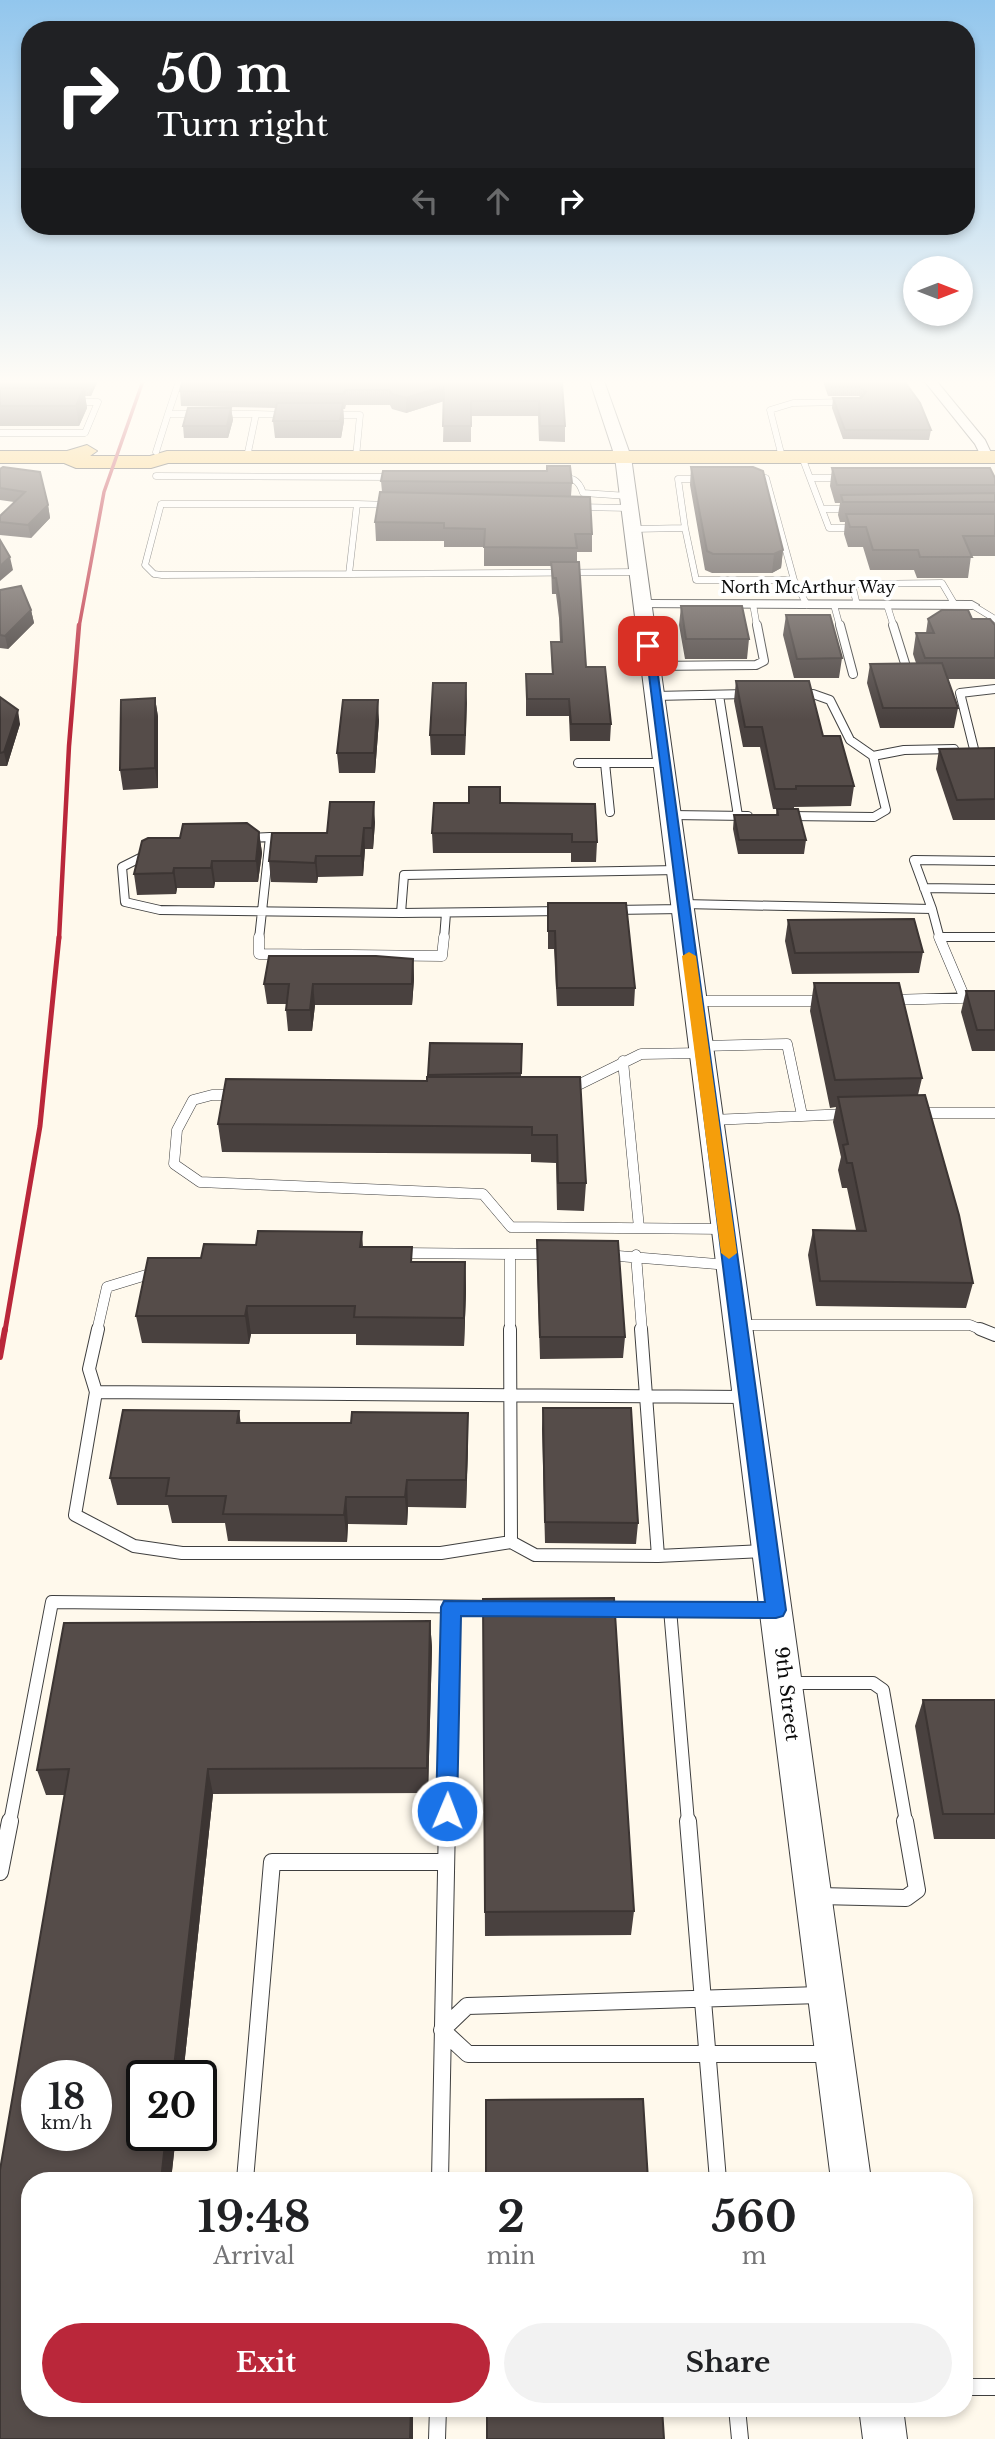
<!DOCTYPE html>
<html lang="en">
<head>
<meta charset="utf-8">
<style>
  :root { --surface:#fff; --page:#f2f2f2; --text:#202124; --muted:#757577; --accent:#ba273a }
  body { margin:0; font-family:"Libre Baskerville",serif; background:var(--page); color:var(--text); height:100vh; display:flex; flex-direction:column; font-size:26px; white-space:nowrap }
  * { box-sizing:border-box; margin:0 }
  p { font-size:23px; color:var(--muted) }
  .icon { flex:none; width:38px; height:38px; fill:none; stroke:currentColor; stroke-width:2; stroke-linecap:round; stroke-linejoin:round }
  .map { position:relative; flex:1; overflow:hidden }
  .sheet { position:absolute; left:21px; top:2172px; width:952px; height:245px; display:flex; flex-direction:column; background:var(--surface); border-radius:28px; box-shadow:0 4px 10px #0003 }
  .sheet>* { flex:none }
  .banner { position:absolute; left:21px; top:21px; width:954px; height:214px; border-radius:28px; box-shadow:0 4px 10px #0003; background:#202124; color:#fff; overflow:hidden }
  .needle { width:46px; rotate:90deg }
  .fabs { position:absolute; left:903px; top:256px; display:grid; gap:14px }
  .fabs a { display:grid; place-items:center; width:70px; height:70px; border-radius:50%; background:var(--surface); box-shadow:0 4px 10px #0003; font-size:35px }
  .speed { position:absolute; left:21px; top:2060px; display:flex; gap:14px; font-size:35px; font-weight:700; text-align:center }
  .speed>* { display:grid; place-content:center; width:91px; height:91px; border-radius:50%; background:var(--surface); box-shadow:0 4px 10px #0003; line-height:1 }
  .speed small { font-size:18px; font-weight:400 }
  .speed .limit { border:4px solid #111; border-radius:10px; background:#fff; color:#111 }
  .pin { position:absolute; display:grid; place-items:center; width:60px; height:60px; color:#fff; margin:-30px; border-radius:14px; box-shadow:0 4px 10px #0006 }
  .me { position:absolute; width:77px; margin:-38px; rotate:1deg; stroke-linejoin:round; filter:drop-shadow(0 0 5px #0008) }
  .turn { display:flex; align-items:center; gap:24px; height:147px; padding:0 21px; font-size:32px }
  .turn .icon { width:91px; height:91px; stroke-width:2.5 }
  .turn b { display:block; font-size:49px; line-height:60px }
  .lanes { display:flex; align-items:center; height:66px; padding:0 21px; background:#0003; justify-content:center; gap:35px; direction:ltr }
  .lanes .off { opacity:.35 }
  .eta { display:flex; justify-content:space-evenly; align-items:center; height:119px; text-align:center }
  .eta b { font-size:42px; font-weight:700; line-height:49px }
  .cta { display:flex; gap:14px; margin-top:auto; padding:14px 21px }
  .cta a { flex:1; height:80px; border-radius:42px; background:var(--accent); color:#fff; font-size:28px; font-weight:700; line-height:80px; text-align:center }
  .cta a+a { background:var(--page); color:var(--text) }
  .map>svg:first-child { display:block }
  .lines { fill:none; stroke-linecap:round; stroke-linejoin:round }
  .service-far4-casing { stroke:#3f3f3f; stroke-width:7 }
  .service-far3-casing { stroke:#3f3f3f; stroke-width:10 }
  .service-far2-casing { stroke:#3f3f3f; stroke-width:11 }
  .service-far1-casing { stroke:#3f3f3f; stroke-width:14 }
  .service-casing { stroke:#3f3f3f; stroke-width:18 }
  .minor-casing { stroke:#3f3f3f; stroke-width:2 }
  .tertiary-casing { stroke:#3f3f3f; stroke-width:2 }
  .primary-casing { stroke:#1d1d1d; stroke-width:2 }
  .service-far4 { stroke:#fff; stroke-width:6 }
  .service-far3 { stroke:#fff; stroke-width:8 }
  .service-far2 { stroke:#fff; stroke-width:10 }
  .service-far1 { stroke:#fff; stroke-width:12 }
  .service { stroke:#fff; stroke-width:16 }
  .minor { fill:#fff; fill-rule:evenodd }
  .tertiary { fill:#fff; fill-rule:evenodd }
  .primary { fill:#f7c764; fill-rule:evenodd }
  .rail-far3 { stroke:#ba273a; stroke-width:3.5 }
  .rail-far2 { stroke:#ba273a; stroke-width:4.5 }
  .rail-far1 { stroke:#ba273a; stroke-width:5 }
  .rail { stroke:#ba273a; stroke-width:6 }
  .wall { fill:#49413f }
  .shaded-wall { fill:#3c3533 }
  .building { fill:#554c49; stroke:#3c3533; stroke-width:2; fill-rule:evenodd }
  .route { fill:#1a73e8; stroke:#114b97; stroke-width:2 }
  .slow { fill:#f59e0b }
  .labels { text-anchor:middle; dominant-baseline:central; stroke-width:7; stroke-linejoin:round; paint-order:stroke }
  .far-street-label { font-size:16px; fill:#0c0c0c; stroke:#fff }
  .street-label { font-size:19px; fill:#0c0c0c; stroke:#fff }
</style>
</head>
<body>
<div class="map">
<svg width="995" height="2439" viewBox="0 0 995 2439">
  <rect width="100%" height="100%" fill="#fff9ec"/>
  <g class="lines">
    <g class="service-far4-casing">
      <path id="service-far4" d="M168,414L180,378
        M220,414H256
        M332,415H360L356,457
        M0,433H85L98,402H73
        M156,452L168,414H197
        M247,457L256,414L288,415
        M782,457L770,410L793,403L847,402
        M802,457L829,528H859
        M156,476L394,477
        M557,477C572,478 578,478 583,493L628,496
        M810,478H844
        M392,505L357,504L349,574L639,572
        M576,507L630,508
        M822,509H852
        M685,528L696,580H794L766,478H753
        M633,529L685,528L678,479H702
        M349,574L162,575L154,574L145,565L161,504H357
        M794,580L807,605
        M753,604L757,627
        M834,605L840,627
        M857,605L852,584L942,583L955,605
        M887,605L894,627
        M972,605L995,619"/>
    </g>
    <g class="service-far3-casing">
      <path id="service-far3" d="M840,625L853,674
        M893,625L908,673
        M651,666L756,665L764,661L757,625
        M719,695L738,816
        M655,696L747,694
        M974,749L960,693L995,689
        M873,756L904,750L954,749
        M578,763H605
        M610,812L605,763H664
        M671,815L748,816
        M788,816L874,817L886,810L873,756L850,740L830,700L813,694H798
        M247,838L270,837L259,939
        M150,853L122,867L125,902L160,910L401,913
        M924,888L995,889
        M683,904L932,909L940,939
        M932,909L914,860L995,861
        M612,910L683,909
        M561,911L401,913L404,875L678,870
        M939,937H995
        M444,939L446,913"/>
    </g>
    <g class="service-far2-casing">
      <path id="service-far2" d="M259,937V954L442,956L444,937
        M939,937L964,996
        M889,1000L995,997
        M695,1001H824
        M702,1046L787,1044L802,1115
        M623,1061L639,1228
        M570,1089L641,1054L702,1053
        M236,1095H212L193,1100L177,1130L174,1164L200,1182L483,1194L511,1227L725,1229
        M917,1113H995
        M711,1120L848,1114
        M401,1253L510,1254
        M606,1255L729,1265
        M636,1255L642,1331
        M738,1325H970L984,1331
        M97,1331L107,1287L156,1272
        M510,1331V1254H551"/>
    </g>
    <g class="service-far1-casing">
      <path id="service-far1" d="M510,1329L511,1542
        M641,1329L658,1556
        M980,1329L995,1335
        M96,1392L89,1369L98,1329
        M745,1397L96,1392L75,1515L134,1546L182,1553H441L511,1542L535,1555L658,1556L764,1551
        M600,1608L773,1610
        M670,1609L688,1822
        M788,1683H873L883,1690L906,1822
        M10,1822L52,1602L497,1607
        M447,1822L451,1607"/>
    </g>
    <g class="service-casing">
      <path id="service" d="M688,1821L718,2180
        M0,1872L10,1821
        M819,1896L906,1898L917,1890L905,1821
        M820,1995L467,2006L442,2030L468,2054H830
        M245,2180L272,1862H446
        M440,2180L447,1821
        M964,2387H995
        M737,2408L740,2439
        M437,2439L438,2408"/>
    </g>
    <g class="minor-casing">
      <path id="minor" d="M922,378H934L985,440L993,457L991,460H983L975,444Z
        M643,600L972,601L979,605L972,609L638,607V601Z"/>
    </g>
    <g class="tertiary-casing">
      <path id="tertiary" d="M589,378H603L631,457L871,2180H831L615,457Z
        M859,2408H903L907,2439H863Z"/>
    </g>
    <g class="primary-casing">
      <path id="primary" d="M87,445L97,451L90,456H150L167,451H995V463H168L151,468H76L64,463H0V451H67Z"/>
    </g>
    <use href="#service-far4" class="service-far4"/>
    <use href="#service-far3" class="service-far3"/>
    <use href="#service-far2" class="service-far2"/>
    <use href="#service-far1" class="service-far1"/>
    <use href="#service" class="service"/>
    <use href="#minor" class="minor"/>
    <use href="#tertiary" class="tertiary"/>
    <use href="#primary" class="primary"/>
    <path class="rail-far3" d="M79,627L104,492L144,378"/>
    <path class="rail-far2" d="M59,939L69,746L79,625"/>
    <path class="rail-far1" d="M5,1331L40,1126L59,937"/>
    <path class="rail" d="M0,1357L5,1329"/>
  </g>
  <path class="wall" d="M0,378H99L91,396H85L87,408L79,426H0Z
    M557,378L565,426V442L539,441L538,416H471V442H443L444,401L406,413L392,409L390,405H346L345,409H343L344,421L341,438H275L273,421L276,408L181,406L180,391Z
    M822,378H902L931,430L929,440L843,439L832,408L833,398H861L859,396H828Z
    M231,408L233,420L228,438H184L183,426Z
    M691,467L783,550L781,568L772,573H712L705,570L690,485Z
    M832,468L995,478V556H971L968,578H917L914,570H870L863,547H848L844,534L845,522H840L838,515L840,503H835L830,486Z
    M0,469L48,505L50,518L31,538L0,535V516L14,502L0,500Z
    M381,481L572,483L571,496L592,534V552H577V562L586,667L611,724L610,741H570L569,716H526V674H552L551,642H560L559,618L556,594H552L551,566H484V547H444V541H376L375,522L382,492Z
    M0,590L31,610L34,623L8,649L0,648Z
    M681,606L749,639L747,659H685L679,625Z
    M786,615L842,658L839,678H794L783,635Z
    M928,619H972L995,625V679H948L958,708L954,728H880L867,683L870,664L916,663L913,654L916,633H926Z
    M736,681L823,736L854,786L851,806L794,807V809L806,840L804,854H738L733,829L734,815H776L777,809H773L760,747H743L734,701Z
    M466,683L465,755H431L430,735Z
    M0,697L20,724L7,766H0Z
    M155,698L158,717V788L123,790L120,770Z
    M379,720L375,773H339L337,753Z
    M995,748V820H953L936,769L939,749Z
    M500,803L597,842L596,862H571V853H433L432,833Z
    M375,822L373,849H365L363,876L318,877L317,883L271,882L269,861L327,833Z
    M259,832L262,853L258,882H215L214,888H177L176,894L137,895L134,874L180,838Z
    M548,903L635,988L634,1006H557L554,949H548Z
    M788,920L923,952L919,973L792,974L785,941Z
    M413,959L414,979L412,1005H315L312,1031H288L286,1010V1004H267L264,984Z
    M814,983L922,1078L918,1095L973,1283L966,1308L816,1306L808,1255L813,1230H856L847,1188H842L838,1170L841,1157L833,1122L836,1107L830,1108L810,1011Z
    M966,991H995V1051H972L961,1012Z
    M430,1043L522,1044L521,1077L586,1183L584,1211L557,1210L556,1163L531,1162V1154L222,1152L218,1124L427,1081L428,1077Z
    M362,1232L363,1247L413,1262H465L466,1290L464,1346L356,1345V1334H251L249,1344L142,1343L136,1316L256,1245Z
    M537,1240L625,1337L623,1358L540,1359L537,1262Z
    M543,1408L638,1523L636,1544L545,1543L542,1429Z
    M239,1411L240,1423L468,1441L466,1508L408,1507L407,1525L348,1524L347,1542L228,1541L225,1523H172L168,1505H117L110,1478Z
    M483,1599L634,1911L631,1935L485,1936Z
    M430,1621L432,1648L428,1793L213,1794L183,2076H142V2135H176L171,2180H30V2408H413V2439H0L65,1795H46L37,1770Z
    M923,1700H995V1839H934L915,1726Z"/>
  <path class="shaded-wall" d="M89,378H99L91,396Z
    M444,386V401L406,413V398Z
    M84,388L87,408L79,426L76,406Z
    M343,403L344,421L341,438L340,421Z
    M231,408L233,420L228,438L227,426Z
    M48,505L50,518L31,538L28,525Z
    M783,550L781,568L772,573L774,554Z
    M10,557L13,570L0,581V566Z
    M31,610L34,623L8,649L5,636Z
    M466,683L467,703L465,755V735Z
    M155,698L158,717V788L155,768Z
    M378,700L379,720L375,773L374,753Z
    M18,710L20,724L7,766L4,752Z
    M374,802L375,822L373,849L372,828Z
    M364,828L365,849L363,876L361,856Z
    M259,832L262,853L258,882L256,861Z
    M316,856L318,877L317,883L315,863Z
    M212,861L215,882L214,888L211,868Z
    M174,868L177,888L176,894L173,873Z
    M413,959L414,979L412,1005V984Z
    M313,984L315,1005L312,1031L310,1010Z
    M465,1262L466,1290L464,1346V1318Z
    M247,1306L251,1334L249,1344L245,1316Z
    M239,1411L243,1439L237,1423Z
    M468,1413V1441L466,1508V1480Z
    M407,1480L408,1507L407,1525L405,1497Z
    M346,1497L348,1524L347,1542L344,1515Z
    M430,1621L432,1648L428,1793L427,1768Z
    M208,1769L213,1794L183,2076H173Z
    M166,2135H176L171,2180H161Z
    M411,2408H413V2439H410Z"/>
  <path class="building" d="M183,378H557L558,383H562L565,426H540L539,401H471V426H443L444,386L406,398L392,394L389,390H345L344,394L180,391Z
    M826,378H902L920,403L931,430H845L833,398H861L866,392L860,387H829Z
    M0,388H84L76,406H0Z
    M277,403H343L340,421H273Z
    M188,408H231L227,426H183Z
    M547,466H570L572,483L381,481L383,471H547Z
    M3,467L40,472L48,505L28,525L0,522V516L25,492L0,488V469Z
    M691,467H753L763,471L783,550L774,554H713L707,551Z
    M832,468H990L995,478V485H837Z
    M380,492L590,497L592,534H575L577,548L484,547L485,529L444,528V523L375,522Z
    M995,493V502H843L841,495Z
    M846,514H995V536H963L972,557H920L918,550H873L866,527H850Z
    M0,540L10,557L0,566Z
    M551,562H579L586,667H605L611,724H571L569,699H527L526,674H553L551,642H562L560,602L556,578H553Z
    M21,586L31,610L5,636L0,635V590Z
    M681,606H742L749,639H686Z
    M942,610H968L972,619H990L995,625V658H925L916,633H934L928,619Z
    M786,615H830L842,658L797,659Z
    M942,663L958,708H883L870,664Z
    M736,681H809L823,736H840L854,786H796V789H775L762,727H745Z
    M433,683H466L465,735H430Z
    M0,697L18,710L4,752L0,753Z
    M155,698V768L120,770L121,700Z
    M343,700H378L374,753H337Z
    M995,748V799L957,800L939,749Z
    M469,787H500V803L595,804L597,842H572V834L432,833L434,803H469Z
    M330,802H374L372,828H364L361,856H316L315,863L269,861L272,833H327Z
    M777,809H798L806,840H739L734,815H778Z
    M247,823L259,832L256,861H212L211,868H174L173,873L134,874L142,841L148,838H180L183,824Z
    M548,903H626L635,988H557L555,931H548Z
    M914,919L923,952L795,953L788,920Z
    M269,956H376L413,959L412,984H313L310,1010H286L289,984H264Z
    M814,983H899L922,1078L835,1080Z
    M966,991H995V1030H977Z
    M430,1043L522,1044L521,1073L428,1075Z
    M427,1077H580L586,1183H558L557,1135H532V1127L218,1124L226,1079L427,1081Z
    M925,1095L959,1215L973,1283L820,1281L813,1230L866,1231L852,1163H847L843,1145L848,1144L838,1097Z
    M258,1231L362,1232L360,1247H412L411,1262H465L464,1318L354,1317L355,1306H247L245,1316H136L148,1258H201L204,1244L256,1245Z
    M537,1240L618,1241L625,1337H540Z
    M543,1408H631L638,1523L545,1522Z
    M123,1410L239,1411L237,1423H351L352,1412L468,1413L466,1480H407L405,1497H346L344,1515L223,1514L226,1496H166L169,1478H110Z
    M614,1598L634,1911L485,1912L483,1599Z
    M430,1621L427,1768L208,1769L173,2076H142V2135H166L161,2180H30V2408H411L410,2439H0V2170L69,1769L37,1770L64,1623ZM37,2076H96V2135H37Z
    M923,1700H995V1814H943Z
    M643,2099L648,2180H486V2100Z
    M487,2408H662L664,2439H487Z"/>
  <linearGradient id="sky" x2="0" y2="1"><stop stop-color="#92c6ed"/><stop offset="0.53" stop-color="#fffcf6"/><stop offset="1" stop-color="#fffcf6" stop-opacity="0"/></linearGradient>
  <rect width="995" height="720" fill="url(#sky)"/>
  <path class="route" d="M645,643L654,646L786,1610L783,1616L776,1618L461,1616L457,1811L454,1818L447,1821L439,1818L436,1811L441,1607L444,1601L765,1602Z"/>
  <path class="slow" d="M689,952L696,956L737,1253L729,1259L721,1253L682,956Z"/>
  <g class="labels">
    <g class="far-street-label">
      <text x="808" y="587">North McArthur Way</text>
    </g>
    <g class="street-label">
      <text transform="translate(787 1694) rotate(83)">9th Street</text>
    </g>
  </g>
</svg>
<div class="fabs">
<a><svg class="needle" viewBox="-14 -14 28 28"><path d="M0-13l5 13h-10z" fill="#e53935"/><path d="M0 13l5-13h-10z" fill="#757577"/></svg></a>
</div>
<div class="speed"><div>18<small>km/h</small></div><div class="limit">20</div></div>
<div class="pin" style="left:648px;top:646px;background:#d93025"><svg class="icon" aria-label="arrive" viewBox="0 0 24 24"><path d="M6 21V4h12l-3 4 3 4H6"/></svg></div>
<svg class="me" style="left:447px;top:1811px" viewBox="-20 -20 40 40"><circle r="17" fill="#1a73e8" stroke="#fff" stroke-width="3"/><path d="M0-11L8 9 0 5-8 9z" fill="#fff"/></svg>
<div class="banner">
<div class="turn"><svg class="icon" aria-label="right" viewBox="0 0 24 24"><path d="M7 20v-9h11M14 6l5 5-5 5"/></svg><div><b>50 m</b>Turn right</div></div>
<div class="lanes"><svg class="icon off" aria-label="left" viewBox="0 0 24 24"><path d="M17 20v-9H6M10 6l-5 5 5 5"/></svg><svg class="icon off" aria-label="ahead" viewBox="0 0 24 24"><path d="M12 20V5M6 11l6-6 6 6"/></svg><svg class="icon" aria-label="right" viewBox="0 0 24 24"><path d="M7 20v-9h11M14 6l5 5-5 5"/></svg></div>
</div>
<section class="sheet">
<div class="eta">
<div><b>19:48</b><p>Arrival</p></div>
<div><b>2</b><p>min</p></div>
<div><b>560</b><p>m</p></div>
</div>
<div class="cta"><a>Exit</a><a>Share</a></div>
</section>
</div>
</body>
</html>
